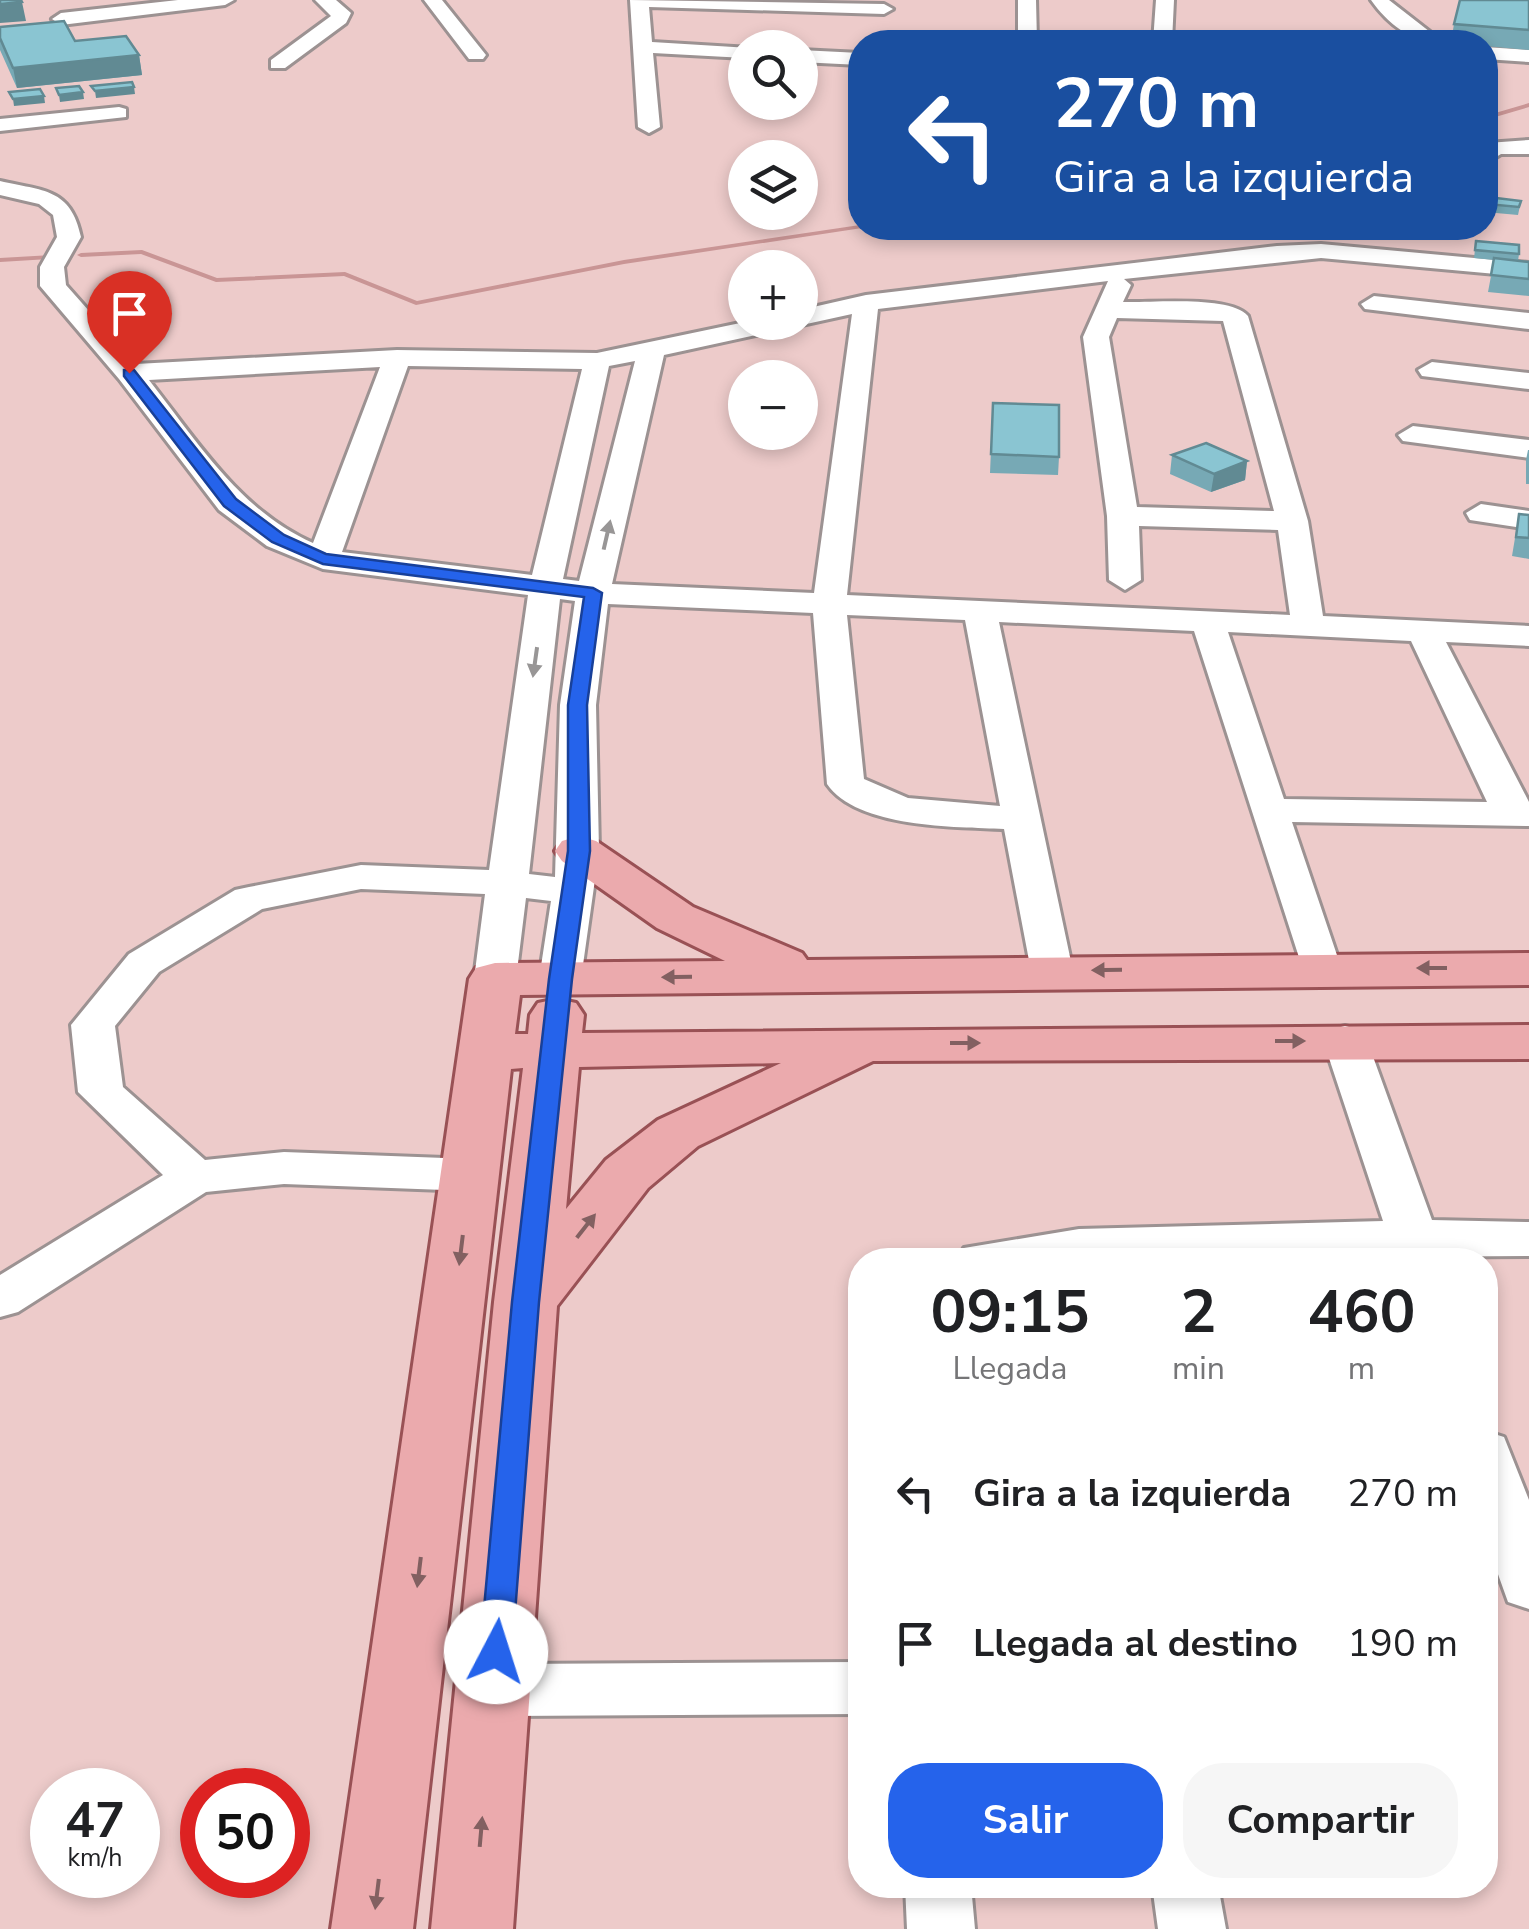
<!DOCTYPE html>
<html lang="es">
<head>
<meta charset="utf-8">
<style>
  :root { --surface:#fff; --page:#f6f6f6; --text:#202124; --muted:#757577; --accent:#2563eb }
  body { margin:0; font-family:"Nunito Sans",sans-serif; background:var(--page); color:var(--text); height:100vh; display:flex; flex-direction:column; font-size:38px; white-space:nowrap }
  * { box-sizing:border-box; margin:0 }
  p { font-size:32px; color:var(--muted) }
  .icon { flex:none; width:55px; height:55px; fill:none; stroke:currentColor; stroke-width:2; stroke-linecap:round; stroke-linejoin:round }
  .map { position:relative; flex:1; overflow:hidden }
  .panel { position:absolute; left:848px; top:1248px; width:650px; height:650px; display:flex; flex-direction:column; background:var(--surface); border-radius:40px; box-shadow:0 5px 15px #0003 }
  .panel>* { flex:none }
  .banner { position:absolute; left:848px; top:30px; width:650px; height:210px; border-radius:40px; box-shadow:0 5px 15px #0003; background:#1a4fa0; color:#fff; overflow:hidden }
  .fabs { position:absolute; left:728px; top:30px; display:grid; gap:20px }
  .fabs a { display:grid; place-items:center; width:90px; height:90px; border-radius:50%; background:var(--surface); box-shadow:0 5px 15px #0003; font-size:50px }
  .speed { position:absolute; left:30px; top:1768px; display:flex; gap:20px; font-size:50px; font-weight:700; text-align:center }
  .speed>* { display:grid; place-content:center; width:130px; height:130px; border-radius:50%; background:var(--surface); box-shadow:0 5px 15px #0003; line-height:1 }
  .speed small { font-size:25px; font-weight:400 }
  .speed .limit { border:15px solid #d22; background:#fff; color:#111 }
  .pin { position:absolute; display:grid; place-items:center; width:85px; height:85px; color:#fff; margin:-102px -42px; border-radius:50% 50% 50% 0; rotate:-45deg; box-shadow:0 0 10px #0007 }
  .pin .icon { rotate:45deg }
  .me { position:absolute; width:110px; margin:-55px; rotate:5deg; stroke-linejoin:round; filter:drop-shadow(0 0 8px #0008) }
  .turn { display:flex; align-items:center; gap:35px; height:210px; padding:0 40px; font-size:45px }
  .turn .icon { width:130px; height:130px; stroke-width:2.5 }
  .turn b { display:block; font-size:70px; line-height:85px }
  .eta { display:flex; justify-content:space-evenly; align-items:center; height:170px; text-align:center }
  .eta b { font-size:60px; font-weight:700; line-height:70px }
  .primary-button { display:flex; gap:20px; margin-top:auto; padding:20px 40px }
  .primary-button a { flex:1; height:115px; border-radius:40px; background:var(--accent); color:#fff; font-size:40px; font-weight:700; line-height:115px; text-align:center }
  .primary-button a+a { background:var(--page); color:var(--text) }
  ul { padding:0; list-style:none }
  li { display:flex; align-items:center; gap:30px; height:150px; padding:0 40px }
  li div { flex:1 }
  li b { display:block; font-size:38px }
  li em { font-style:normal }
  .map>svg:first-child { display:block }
  .green { fill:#edcbca; fill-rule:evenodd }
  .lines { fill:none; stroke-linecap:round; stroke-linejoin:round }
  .stream { fill:#c99595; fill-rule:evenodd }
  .minor-casing { stroke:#9c9292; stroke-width:6 }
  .major-casing { stroke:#995155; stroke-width:6 }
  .minor { fill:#fff; fill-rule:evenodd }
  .major { fill:#ebaaad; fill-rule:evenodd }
  .wall { fill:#77a9b5 }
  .shaded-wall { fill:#618a93 }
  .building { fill:#8ac5d2; stroke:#618a93; stroke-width:2.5 }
  .oneway { fill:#989696 }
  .oneway2 { fill:#826061 }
  .route { fill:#2563eb; stroke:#184099; stroke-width:2.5 }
</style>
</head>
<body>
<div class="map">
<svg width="1529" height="1929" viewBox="0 0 1529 1929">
  <rect width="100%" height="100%" fill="#efe4e4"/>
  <path class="green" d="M0,0H1529V1929H0ZM860,42H1485V228H860ZM745,48H800V102H745ZM745,158H800V212H745ZM745,268H800V322H745ZM745,378H800V432H745ZM860,1260H1485V1885H860ZM52,1790H138V1875H52ZM202,1790H288V1875H202Z"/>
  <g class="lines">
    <path class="stream" d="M1529,103V107L1485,120V116Z
      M860,225L862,228L624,264L416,305L344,276L216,282L141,254L81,257L77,255L81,253L142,250L217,278L345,272L417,301L624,260Z
      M52,255V259H49L0,262V258Z"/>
    <g class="minor-casing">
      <path id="minor" d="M178,0H234L225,5L61,25L52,19L61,13Z
        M315,0H336L351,13L346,23L285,68H271V60L331,16Z
        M424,0H442L486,55L483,59H469Z
        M630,0L884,4L893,9L884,14L649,7L652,42L750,48H745V58L653,53L660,127L649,133L638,127Z
        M1018,0H1036L1037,42H1018Z
        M1156,0H1174L1172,42H1153Z
        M1371,0H1389L1443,42C1413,44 1388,24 1371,0Z
        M1485,47L1529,50V62L1485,59Z
        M800,50L860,53V65L800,62Z
        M119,107L126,109V117L0,131V119Z
        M1529,140V154H1501L1485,164L1487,143Z
        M0,181C43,191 71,188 81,237L64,267L66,285L136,364L397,350L597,353L745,322H800V310L866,295L1277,246L1321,244L1529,263V277L1321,258L1124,279L1131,285L1123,302C1152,303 1230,295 1248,316L1308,521L1323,616L1529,626V646L1446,642L1529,802V826L1292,822L1341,967L1335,976L1320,980L1305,976L1194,631L999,622L1073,971L1067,980L1052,984L1037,980L1031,971L1004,829C956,827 857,828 827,784L813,613L608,604L596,705L599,851L581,979L575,988L560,992L545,988L539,979L551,901L526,898L516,979L510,988L495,992L480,988L474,979L485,894L361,889L262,909L159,972L115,1026L123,1087L205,1160L284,1152L471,1159L488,1164L495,1175L488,1186L471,1191L284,1184L206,1192L18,1312L0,1317V1275L163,1175L78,1092L71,1025L129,954L235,890L249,887L361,865L489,870L528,595L323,569L267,546L219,510L119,379L40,286V267L57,237L53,215L39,204L0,195ZM1108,281L1083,337L1107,516L1109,580L1125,590L1141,580L1139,526L1278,530L1290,615L847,595L878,309ZM852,314L814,593L612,584L664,355ZM1117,318L1223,321L1274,511L1137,507L1109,337ZM635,361L579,581L563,579L609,366ZM408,366L582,369L532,575L342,552ZM380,367L313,543C239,510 197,441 149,380ZM560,599L575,601L560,705L555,877L529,874ZM847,615L965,620L1000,806L908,798L864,779ZM1228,632L1411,641L1487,802L1284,799Z
        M1374,296L1529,313V329L1365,309L1361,304Z
        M1432,362L1529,373V389L1422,376L1418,370Z
        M1413,426L1529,440V458L1403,441L1398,435Z
        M1481,504L1529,511V529L1470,520L1466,513Z
        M1345,1026L1361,1030L1367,1040L1432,1220L1529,1222V1256L957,1260L964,1248L1079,1229L1383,1221L1323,1040L1329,1030Z
        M1485,1431L1504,1437L1529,1500V1609L1508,1602L1485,1538Z
        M860,1662V1714L493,1716L471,1708L463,1690L471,1672L493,1664Z
        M905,1885H971L975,1929H907Z
        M1152,1885H1218L1226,1929H1158Z"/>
    </g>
    <g class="major-casing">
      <path id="major" d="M579,836L596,841L693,907L802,953L807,960L1529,953V985L520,995L515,1034H528L530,1015L538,1003L557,999L576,1003L584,1015L582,1033L1529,1025V1059L873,1061L698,1146L648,1188L557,1306L513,1929H431L494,1302L523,1068L511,1069L413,1929H331L469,979L476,968L495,963L725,961L657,928L562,861L555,851L562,841ZM781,1063L658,1120L606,1160L566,1209L579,1067Z"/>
    </g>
    <use href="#minor" class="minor"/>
    <use href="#major" class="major"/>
  </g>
  <path class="wall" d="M1529,0V50L1485,46V42H1451L1454,24Z
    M0,27L75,41L139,55L142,75L17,88L0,50Z
    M1488,197L1521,201L1518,215L1485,212Z
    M1476,241L1519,254L1518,261L1529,262V296L1488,292L1494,260L1474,258Z
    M993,403L1059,457L1058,475L990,473Z
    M1528,450H1529V484H1526V460Z
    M1172,455L1247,461L1245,480L1211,492L1170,474Z
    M1519,514L1529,515V559L1512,556Z"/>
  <path class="shaded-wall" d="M22,2L26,21L0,23V4Z
    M139,55L142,75L17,88L13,68Z
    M134,87L135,94L96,98L95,91Z
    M83,92L84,99L60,102L59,95Z
    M44,96L45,103L14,106L13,99Z
    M1247,461L1245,480L1211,492L1214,474Z"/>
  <path class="building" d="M0,0H21L22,2L0,4Z
    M1460,0H1529V30L1454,24Z
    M64,21L75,41L126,36L139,55L13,68L0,38V27Z
    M132,82L134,87L95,91L91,86Z
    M79,86L83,92L59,95L56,88Z
    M40,89L44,96L13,99L9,92Z
    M1488,197L1521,201L1519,207L1486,204Z
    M1476,241L1519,245V254L1475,250Z
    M1494,258L1529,262V279L1491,275Z
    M993,403L1059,405V457L991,454Z
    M1206,443L1247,461L1214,474L1172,455Z
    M1519,514L1529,515V538L1516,537Z"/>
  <defs><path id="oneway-solid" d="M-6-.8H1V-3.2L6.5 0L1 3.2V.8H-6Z" transform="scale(2.5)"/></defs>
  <g class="oneway">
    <use href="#oneway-solid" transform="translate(607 535) rotate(-77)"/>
    <use href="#oneway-solid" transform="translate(535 662) rotate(98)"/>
  </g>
  <g class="oneway2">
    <use href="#oneway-solid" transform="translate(1432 968) rotate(-180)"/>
    <use href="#oneway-solid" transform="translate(1107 970) rotate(179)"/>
    <use href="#oneway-solid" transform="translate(677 977) rotate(179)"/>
    <use href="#oneway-solid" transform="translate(1290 1041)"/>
    <use href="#oneway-solid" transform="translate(965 1043)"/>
    <use href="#oneway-solid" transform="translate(586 1226) rotate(-52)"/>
    <use href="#oneway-solid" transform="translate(461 1250) rotate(97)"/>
    <use href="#oneway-solid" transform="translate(419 1572) rotate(97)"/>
    <use href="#oneway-solid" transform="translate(481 1832) rotate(-85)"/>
    <use href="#oneway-solid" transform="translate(377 1894) rotate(97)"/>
  </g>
  <path class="route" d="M124,370H134L236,499L284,535L326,554L593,588L602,593L587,705L590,851L572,979L539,1302L512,1652L508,1661L496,1665L485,1661L480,1652L512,1302L549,979L568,851V705L584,597L323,564L272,542L224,506L124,376Z"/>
</svg>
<div class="fabs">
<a><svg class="icon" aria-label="search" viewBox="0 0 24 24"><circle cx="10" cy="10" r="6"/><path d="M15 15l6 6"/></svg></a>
<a><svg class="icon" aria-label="layers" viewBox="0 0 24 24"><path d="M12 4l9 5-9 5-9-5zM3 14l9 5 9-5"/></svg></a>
<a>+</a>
<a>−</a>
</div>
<div class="speed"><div>47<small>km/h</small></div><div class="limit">50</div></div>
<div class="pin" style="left:129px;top:373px;background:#d93025"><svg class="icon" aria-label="arrive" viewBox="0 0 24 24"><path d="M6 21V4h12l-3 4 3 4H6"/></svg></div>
<svg class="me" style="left:496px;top:1652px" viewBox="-20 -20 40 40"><circle r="19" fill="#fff"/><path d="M0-13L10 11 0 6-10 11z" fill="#2563eb"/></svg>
<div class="banner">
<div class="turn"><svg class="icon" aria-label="left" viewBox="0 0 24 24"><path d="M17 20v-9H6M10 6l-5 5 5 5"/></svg><div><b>270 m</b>Gira a la izquierda</div></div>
</div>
<section class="panel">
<div class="eta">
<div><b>09:15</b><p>Llegada</p></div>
<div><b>2</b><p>min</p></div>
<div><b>460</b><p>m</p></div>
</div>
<ul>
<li><svg class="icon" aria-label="left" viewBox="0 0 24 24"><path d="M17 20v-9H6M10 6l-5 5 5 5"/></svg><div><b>Gira a la izquierda</b></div><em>270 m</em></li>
<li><svg class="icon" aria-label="arrive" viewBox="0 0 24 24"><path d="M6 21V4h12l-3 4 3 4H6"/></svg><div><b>Llegada al destino</b></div><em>190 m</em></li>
</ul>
<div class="primary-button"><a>Salir</a><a>Compartir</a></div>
</section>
</div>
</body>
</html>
